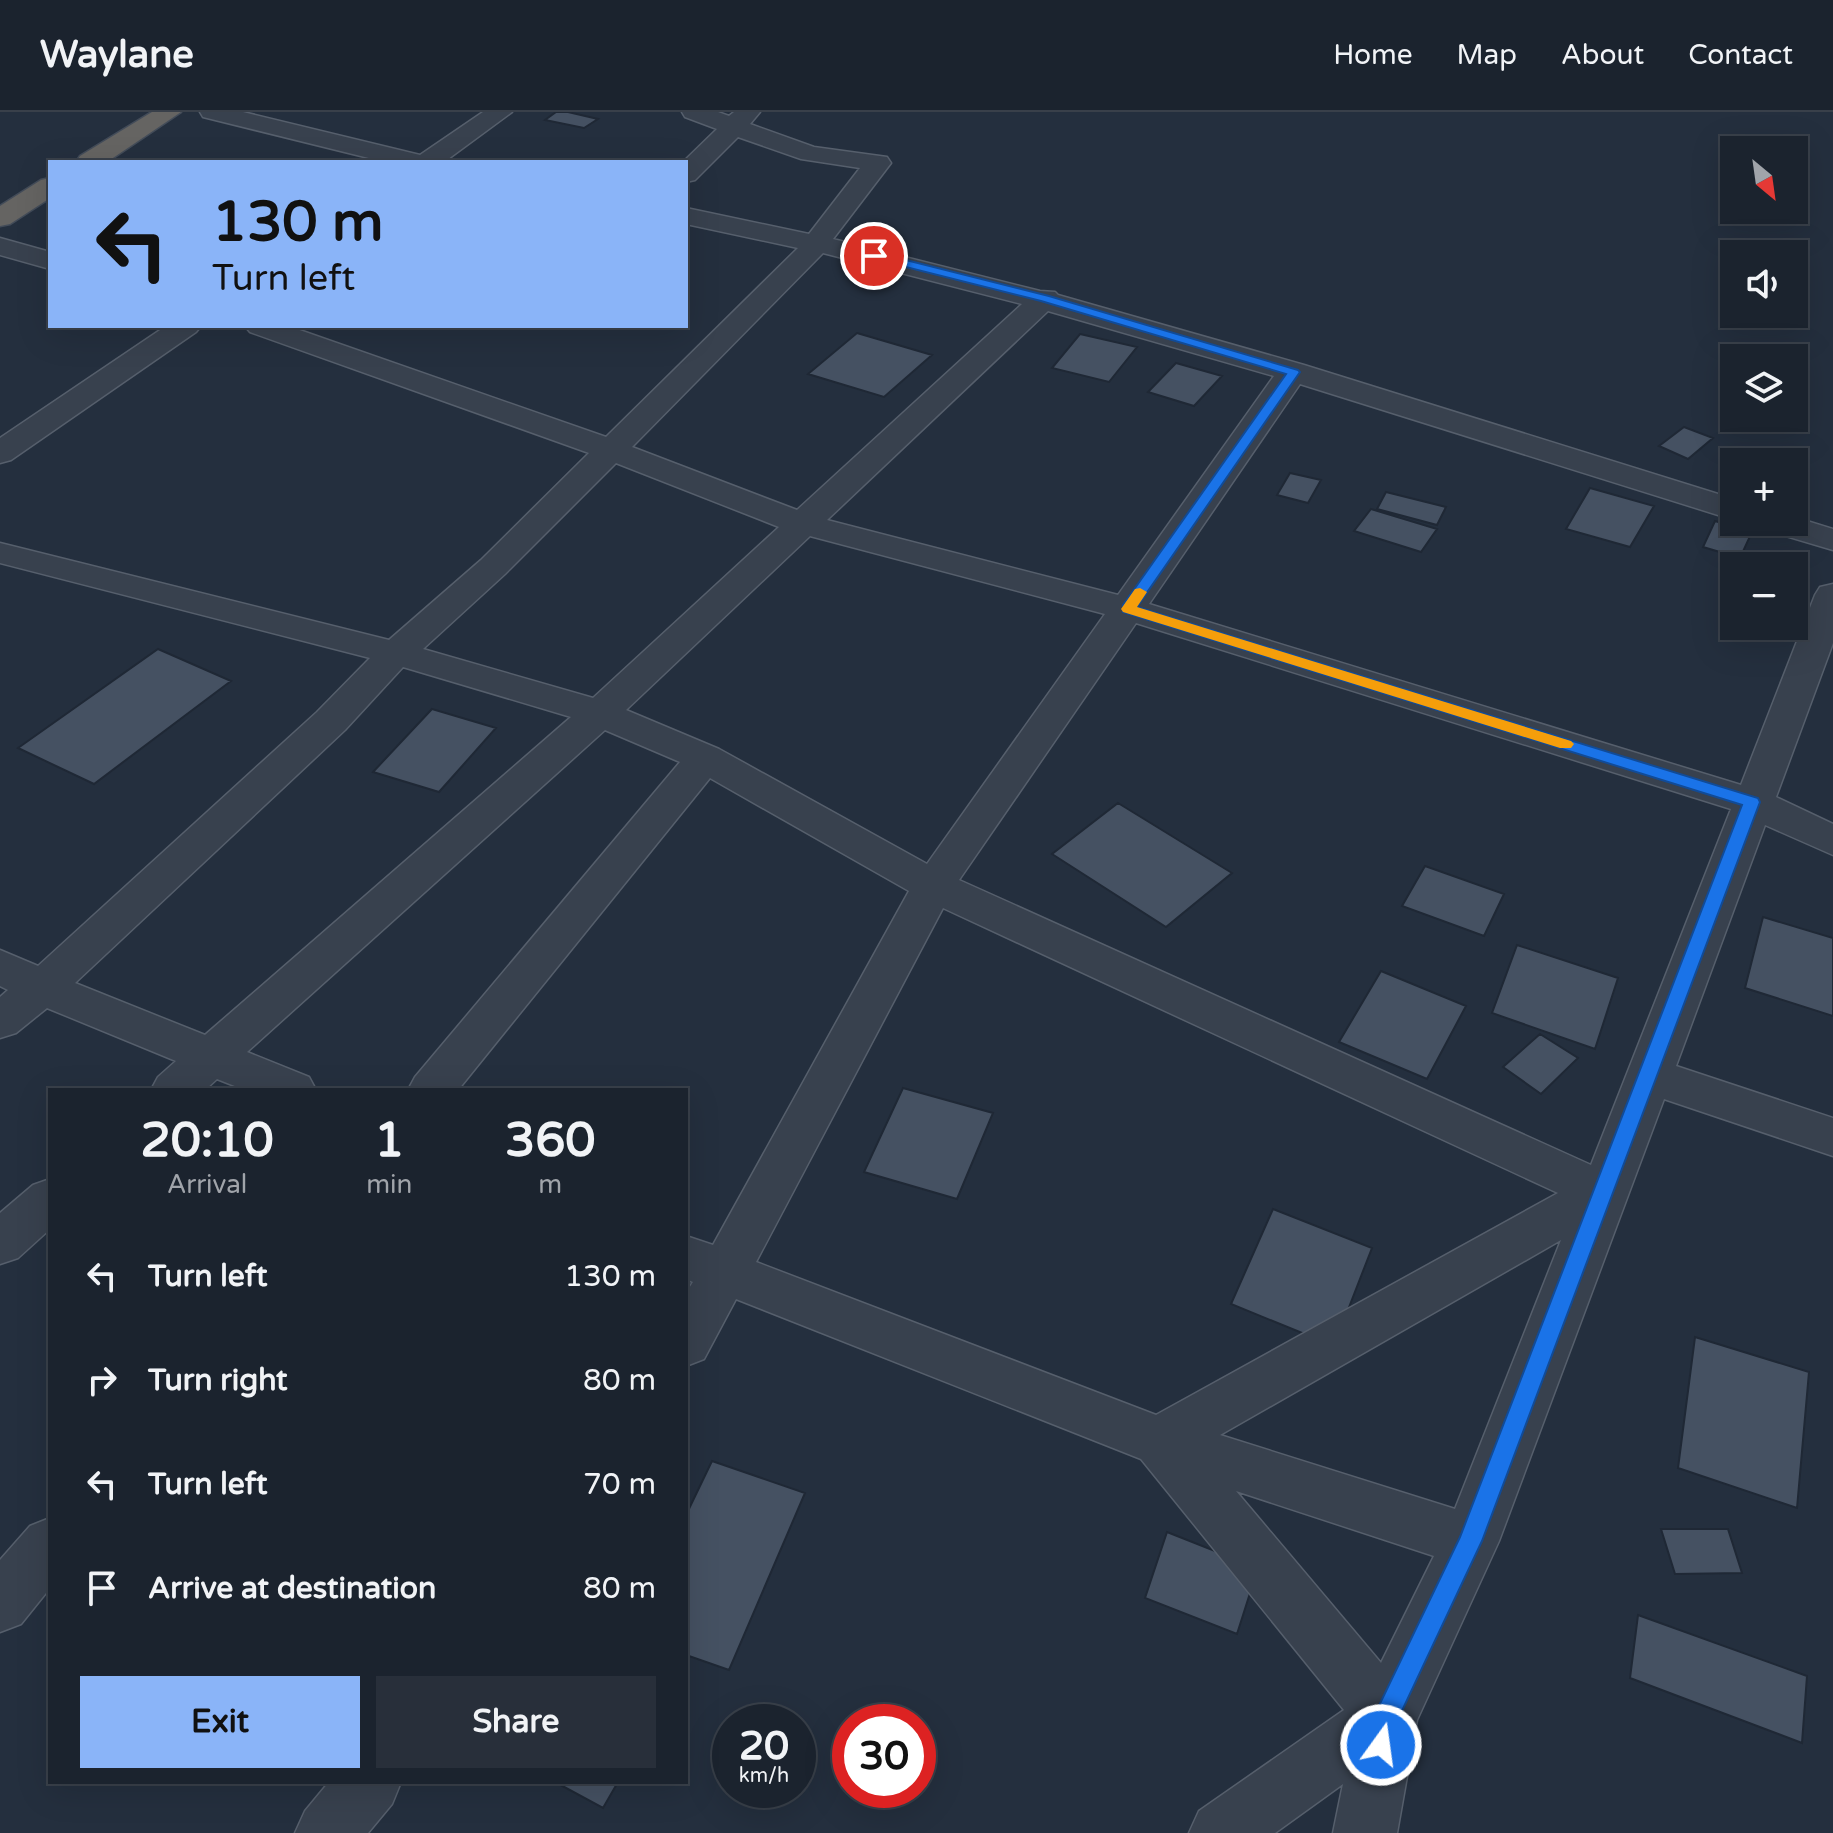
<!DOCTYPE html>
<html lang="en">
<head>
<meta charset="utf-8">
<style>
  :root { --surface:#1b232e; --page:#282f3a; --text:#f1f3f6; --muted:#a0a4aa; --line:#39404a; --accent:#8ab4f8 }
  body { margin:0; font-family:"Varela Round",sans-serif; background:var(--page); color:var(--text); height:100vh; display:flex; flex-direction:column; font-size:30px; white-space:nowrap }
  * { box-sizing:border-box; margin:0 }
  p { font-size:26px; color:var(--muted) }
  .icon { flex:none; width:44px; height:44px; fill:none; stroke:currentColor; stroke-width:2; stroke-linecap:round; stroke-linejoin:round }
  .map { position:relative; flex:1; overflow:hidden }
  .side { position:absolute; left:48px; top:976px; width:640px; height:696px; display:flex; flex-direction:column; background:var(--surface); border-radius:0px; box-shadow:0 8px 32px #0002,0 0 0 2px var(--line) }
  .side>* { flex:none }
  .hud { position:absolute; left:48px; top:48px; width:640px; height:168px; border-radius:0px; box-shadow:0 8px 32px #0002,0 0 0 2px var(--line); background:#8ab4f8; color:#111; overflow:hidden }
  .needle { width:52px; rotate:151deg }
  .controls { position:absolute; left:1720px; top:24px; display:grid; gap:16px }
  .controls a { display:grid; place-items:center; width:88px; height:88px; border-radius:0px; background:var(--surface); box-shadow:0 8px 32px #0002,0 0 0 2px var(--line); font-size:40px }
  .speed { position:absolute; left:712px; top:1592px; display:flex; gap:16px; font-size:40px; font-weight:700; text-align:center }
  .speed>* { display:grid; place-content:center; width:104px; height:104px; border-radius:50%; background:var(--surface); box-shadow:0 8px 32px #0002,0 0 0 2px var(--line); line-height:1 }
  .speed small { font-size:20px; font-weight:400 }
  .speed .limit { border:12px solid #d22; background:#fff; color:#111 }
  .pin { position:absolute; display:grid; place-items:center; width:68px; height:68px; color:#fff; margin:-34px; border:4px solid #fff; border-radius:50%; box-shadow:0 2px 8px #0007 }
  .me { position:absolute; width:88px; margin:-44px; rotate:14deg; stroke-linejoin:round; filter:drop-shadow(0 0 6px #0008) }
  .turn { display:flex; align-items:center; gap:28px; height:168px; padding:0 32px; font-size:36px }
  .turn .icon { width:104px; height:104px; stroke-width:2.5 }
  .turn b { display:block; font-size:56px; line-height:68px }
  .eta { display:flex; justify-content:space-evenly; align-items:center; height:136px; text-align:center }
  .eta b { font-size:48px; font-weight:800; line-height:56px }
  .action { display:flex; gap:16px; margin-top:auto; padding:16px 32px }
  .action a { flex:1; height:92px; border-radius:0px; background:var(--accent); color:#111; font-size:32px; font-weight:800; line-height:92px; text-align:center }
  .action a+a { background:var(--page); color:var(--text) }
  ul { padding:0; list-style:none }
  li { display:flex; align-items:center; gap:24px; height:104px; padding:0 32px }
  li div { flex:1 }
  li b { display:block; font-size:30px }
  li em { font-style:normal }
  header { display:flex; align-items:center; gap:48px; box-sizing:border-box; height:112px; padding:0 40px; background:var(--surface); border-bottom:2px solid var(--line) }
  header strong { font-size:38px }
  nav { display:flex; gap:44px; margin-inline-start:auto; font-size:28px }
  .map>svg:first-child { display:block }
  .building { fill:#455162; stroke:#1f2835; stroke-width:2 }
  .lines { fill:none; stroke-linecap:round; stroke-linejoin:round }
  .minor-casing { stroke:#565f6c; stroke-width:3 }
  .trunk-casing { stroke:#434c59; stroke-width:3 }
  .minor { fill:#38414e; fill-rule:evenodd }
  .trunk { fill:#656462; fill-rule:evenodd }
  .route { fill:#1a73e8; stroke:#114b97; stroke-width:2 }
  .slow { fill:#f59e0b }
</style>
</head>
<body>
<header>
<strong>Waylane</strong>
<nav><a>Home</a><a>Map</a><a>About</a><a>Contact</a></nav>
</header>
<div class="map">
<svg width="1833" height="1721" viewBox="0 0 1833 1721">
  <rect width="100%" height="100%" fill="#242f3e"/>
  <path class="building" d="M556,0H568L598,7L584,16L545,8Z
    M857,221L932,243L884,285L808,262Z
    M1080,222L1137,235L1109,270L1052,256Z
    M1176,251L1222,264L1194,294L1148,280Z
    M1794,297L1802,299L1796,314L1768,307L1794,306Z
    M1684,315L1713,326L1688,347L1659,334Z
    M1731,349L1736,350H1734V373L1721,369Z
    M1290,361L1321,368L1308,391L1277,383Z
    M1590,376L1654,394L1630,435L1566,417Z
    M1386,380L1446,395L1437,413L1377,397Z
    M1371,397L1437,417L1421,440L1354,419Z
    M1715,409L1752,420L1740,446L1703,435Z
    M158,537L231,569L94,672L18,636Z
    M432,597L496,616L439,680L373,660Z
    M1118,691L1232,761L1166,815L1052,742Z
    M1425,754L1504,782L1484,824L1402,794Z
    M1763,805L1833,826V904L1745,876Z
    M1517,833L1618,866L1595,937L1492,901Z
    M1381,859L1466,894L1427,967L1339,930Z
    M1540,922L1578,946L1541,982L1503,955Z
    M903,976L993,1001L957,1087L864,1060Z
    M1273,1097L1372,1136L1334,1234L1231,1192Z
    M1695,1225L1809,1260L1797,1396L1678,1356Z
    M712,1349L805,1381L729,1558L686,1543V1403Z
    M1661,1417H1728L1742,1461L1675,1462Z
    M1167,1420L1258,1456L1237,1522L1145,1486Z
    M1638,1503L1807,1564L1802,1631L1630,1566Z
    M555,1670H618L603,1696Z"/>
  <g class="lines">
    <g class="minor-casing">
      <path id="minor" d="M200,0H243L420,43L483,0H512L444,50H385L203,5Z
        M682,0H718L729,4L734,0H760L750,12L814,35L887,45L891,51L833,127L1040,179L1055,180L1058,183L1304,253L1734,387V408L1300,272L1149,492L1741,673L1815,483L1820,475L1833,472V531L1776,685L1833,712V743L1765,713L1676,954L1833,1006V1044L1664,987L1499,1429L1417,1608L1397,1721H1333L1343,1672L1275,1721H1189L1199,1699L1344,1598L1141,1347L736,1187L704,1247L686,1254V1181L693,1170L686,1167V1124L713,1133L909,779L710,666L458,978H408L415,965L680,650L605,618L247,940L309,965L316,978H245L217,967L205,978H151L158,965L176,949L47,896L16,921L0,926V885L8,878L0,874V838L38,854L317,600L370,546L0,451V431L389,528L481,448L589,341L250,220L245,214H288L606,325L798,136L686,112V96L809,122L860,56L801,47L738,25L695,68L686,70V50H683L717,17L685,5ZM823,141L1022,192L797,398L632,335ZM1048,199L1274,264L1118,483L827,408ZM616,351L779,415L593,586L423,537L505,462ZM810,424L1105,502L927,752L719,637L626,598ZM1136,511L1731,697L1591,1053L959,768ZM403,555L571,605L205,923L75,871L345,618ZM943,796L1558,1081L1156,1303L756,1150ZM1561,1128L1455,1397L1220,1323ZM1236,1379L1434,1444L1381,1551Z
        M0,126L50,140V157L0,143Z
        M166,214H201L196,220L11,348L0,351V326Z
        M1794,405L1833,417V438L1762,417L1757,410H1794Z
        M50,1067V1117L18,1146L0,1152V1101L33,1073Z
        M50,1406V1476L21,1512L0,1520V1448L30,1414Z
        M329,1670H401L392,1692L368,1721H295L305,1699Z"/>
    </g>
    <g class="trunk-casing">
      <path id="trunk" d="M152,0H181L107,50H76L80,44Z
        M50,66V86L10,112L0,114V94L41,68Z"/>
    </g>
    <use href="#minor" class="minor"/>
    <use href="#trunk" class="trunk"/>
  </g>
  <path class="route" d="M874,140L1049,184L1298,258L1300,260L1137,495L1758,686L1760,690L1482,1429L1399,1605L1390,1642L1381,1646L1372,1642L1369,1633L1374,1604L1460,1425L1742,693L1123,500V493L1286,262L1041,189L870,146V141Z"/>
  <path class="slow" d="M1140,476L1147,480L1137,495L1571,629L1574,632L1571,636H1560L1123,500L1121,497L1135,477Z"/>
</svg>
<div class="controls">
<a><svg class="needle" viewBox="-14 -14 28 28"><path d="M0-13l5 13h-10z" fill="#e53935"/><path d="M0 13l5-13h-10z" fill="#a0a4aa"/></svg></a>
<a><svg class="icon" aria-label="sound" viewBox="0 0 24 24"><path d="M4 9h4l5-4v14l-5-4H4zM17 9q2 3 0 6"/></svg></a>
<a><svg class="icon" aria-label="layers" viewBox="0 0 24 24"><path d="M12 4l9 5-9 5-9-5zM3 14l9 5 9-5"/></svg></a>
<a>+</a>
<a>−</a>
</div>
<div class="speed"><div>20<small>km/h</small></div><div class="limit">30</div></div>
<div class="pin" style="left:874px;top:144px;background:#d93025"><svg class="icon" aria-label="arrive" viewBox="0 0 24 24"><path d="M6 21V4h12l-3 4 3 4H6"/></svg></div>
<svg class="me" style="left:1381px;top:1633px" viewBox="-20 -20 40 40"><circle r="17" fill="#1a73e8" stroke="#fff" stroke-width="3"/><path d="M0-11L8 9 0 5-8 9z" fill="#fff"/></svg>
<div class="hud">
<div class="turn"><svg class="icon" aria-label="left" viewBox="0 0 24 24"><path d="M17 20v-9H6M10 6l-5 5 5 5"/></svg><div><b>130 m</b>Turn left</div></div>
</div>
<section class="side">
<div class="eta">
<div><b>20:10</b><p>Arrival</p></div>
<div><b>1</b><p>min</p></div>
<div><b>360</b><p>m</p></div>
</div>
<ul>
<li><svg class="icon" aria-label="left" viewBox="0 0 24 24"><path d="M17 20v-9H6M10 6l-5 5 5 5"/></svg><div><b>Turn left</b></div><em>130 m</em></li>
<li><svg class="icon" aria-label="right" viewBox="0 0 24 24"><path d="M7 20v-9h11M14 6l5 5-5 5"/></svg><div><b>Turn right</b></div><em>80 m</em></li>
<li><svg class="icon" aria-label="left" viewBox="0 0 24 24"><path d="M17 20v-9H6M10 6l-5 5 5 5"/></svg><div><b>Turn left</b></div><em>70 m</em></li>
<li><svg class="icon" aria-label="arrive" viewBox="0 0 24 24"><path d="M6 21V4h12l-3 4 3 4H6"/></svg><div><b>Arrive at destination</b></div><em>80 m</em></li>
</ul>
<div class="action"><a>Exit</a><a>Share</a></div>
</section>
</div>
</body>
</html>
